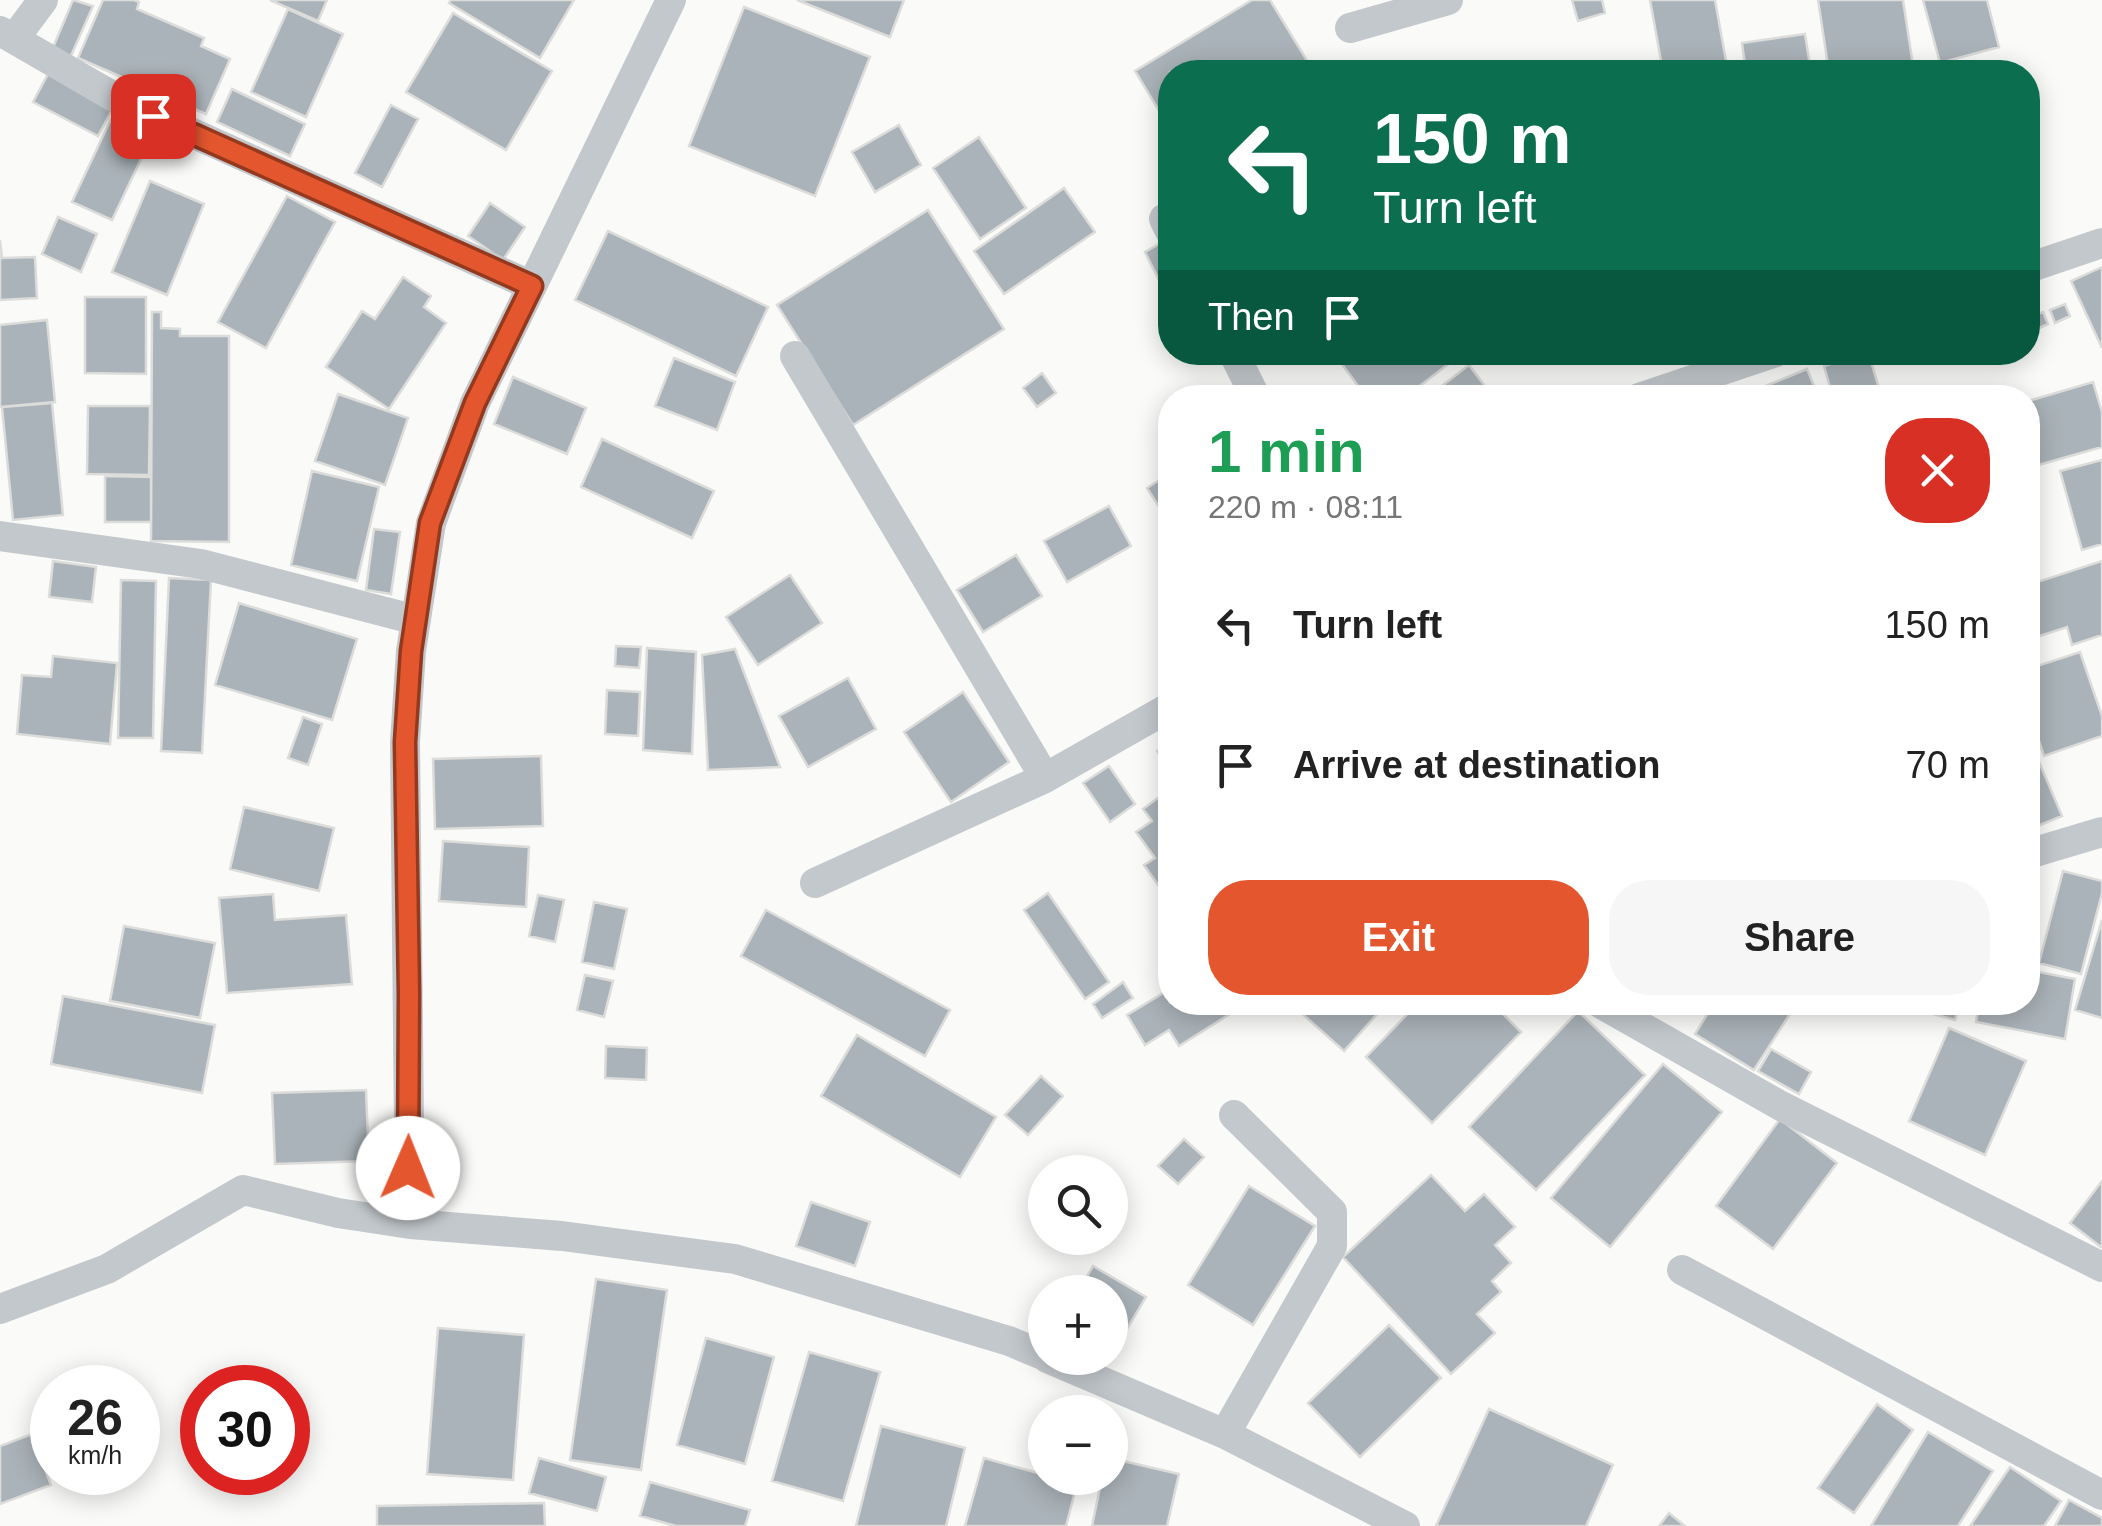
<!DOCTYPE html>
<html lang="en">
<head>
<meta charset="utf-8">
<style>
  :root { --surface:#fff; --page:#f6f6f6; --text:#222; --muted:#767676; --accent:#e4572e }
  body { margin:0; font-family:Helvetica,sans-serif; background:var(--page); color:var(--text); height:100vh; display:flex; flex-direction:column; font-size:38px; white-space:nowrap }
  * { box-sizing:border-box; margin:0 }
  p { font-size:32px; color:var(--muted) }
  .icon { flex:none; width:55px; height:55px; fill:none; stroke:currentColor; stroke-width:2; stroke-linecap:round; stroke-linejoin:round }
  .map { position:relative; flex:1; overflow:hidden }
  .sheet { position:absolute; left:1158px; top:385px; width:882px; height:630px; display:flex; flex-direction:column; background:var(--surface); border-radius:40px; box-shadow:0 5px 25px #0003 }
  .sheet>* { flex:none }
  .hud { position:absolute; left:1158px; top:60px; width:882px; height:305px; border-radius:40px; box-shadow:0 5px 25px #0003; background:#0b6e4f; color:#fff; overflow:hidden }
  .fabs { position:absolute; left:1028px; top:1155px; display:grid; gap:20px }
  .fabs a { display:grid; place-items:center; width:100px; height:100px; border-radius:50%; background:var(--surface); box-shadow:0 5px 25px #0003; font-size:50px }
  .speed { position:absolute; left:30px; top:1365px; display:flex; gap:20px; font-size:50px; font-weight:700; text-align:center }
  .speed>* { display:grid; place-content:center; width:130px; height:130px; border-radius:50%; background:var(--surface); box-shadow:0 5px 25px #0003; line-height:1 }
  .speed small { font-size:25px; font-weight:400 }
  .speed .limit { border:15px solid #d22; background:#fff; color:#111 }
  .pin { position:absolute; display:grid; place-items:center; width:85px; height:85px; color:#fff; margin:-42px; border-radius:20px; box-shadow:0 5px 15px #0006 }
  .me { position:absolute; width:110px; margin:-55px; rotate:1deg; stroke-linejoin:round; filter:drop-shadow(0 0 8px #0008) }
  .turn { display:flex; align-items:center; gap:35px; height:210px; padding:0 50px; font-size:45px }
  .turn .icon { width:130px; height:130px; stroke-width:2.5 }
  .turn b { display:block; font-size:70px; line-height:85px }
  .then { display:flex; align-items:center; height:95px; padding:0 50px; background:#0003; gap:20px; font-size:38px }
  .round { display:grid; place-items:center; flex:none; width:105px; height:105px; border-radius:40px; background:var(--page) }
  .headline { display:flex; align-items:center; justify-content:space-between; height:170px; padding:0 50px }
  h1 { font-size:60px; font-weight:800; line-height:75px; color:#1e9e55 }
  .primary-button { display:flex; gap:20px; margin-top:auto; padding:20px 50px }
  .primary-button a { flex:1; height:115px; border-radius:40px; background:var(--accent); color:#fff; font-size:40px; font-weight:800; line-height:115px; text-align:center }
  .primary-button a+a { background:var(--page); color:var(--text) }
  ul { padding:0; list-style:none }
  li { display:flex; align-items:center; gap:30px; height:140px; padding:0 50px }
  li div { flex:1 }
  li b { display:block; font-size:38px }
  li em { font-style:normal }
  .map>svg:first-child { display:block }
  .building { fill:#aab3b9; stroke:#dcdcda; stroke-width:2.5 }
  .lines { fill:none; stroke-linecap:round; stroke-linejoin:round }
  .minor { stroke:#c3c8cc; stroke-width:30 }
  .route-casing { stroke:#94391e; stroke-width:25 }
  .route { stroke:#e4572e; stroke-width:18 }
</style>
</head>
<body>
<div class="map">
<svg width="2102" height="1526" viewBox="0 0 2102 1526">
  <rect width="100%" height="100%" fill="#fafaf8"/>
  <path class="building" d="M73,0L93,6L70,58L52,50Z
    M103,0H134L139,2L137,9L204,38L201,46L230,59L206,114L78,58Z
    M270,0H327L318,21Z
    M451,0H574L540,58L449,3Z
    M797,0H904L890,37Z
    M1252,0H1270L1314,72H1170V129L1135,71Z
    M1572,0H1602L1605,13L1578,21Z
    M1650,0H1715L1728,72H1663Z
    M1818,0H1903L1914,72H1829Z
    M1923,0H1987L1999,47L1940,63Z
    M744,7L870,57L815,196L689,146Z
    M288,9L343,34L306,117L251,92Z
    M453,13L552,71L506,150L406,92Z
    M1805,34L1811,72H1746L1742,43Z
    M48,74L113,108L98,136L33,102Z
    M232,89L305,124L290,156L217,122Z
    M391,105L418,119L382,187L355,173Z
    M111,119L151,138L112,220L72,202Z
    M899,125L921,165L875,192L852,152Z
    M979,137L1026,208L980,239L933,168Z
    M150,181L204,204L167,295L112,272Z
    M1064,188L1095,232L1004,294L974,251Z
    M287,196L335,222L266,348L218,322Z
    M490,203L525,227L503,260L468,236Z
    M928,210L1004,329L853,425L777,305Z
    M58,217L97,234L81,272L42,254Z
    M608,231L768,307L736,376L575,300Z
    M1168,239L1170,282L1162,286L1145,252Z
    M0,240L2,258L35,257L37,298L0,300Z
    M2102,267V348L2071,281Z
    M403,277L431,296L424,307L446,323L389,409L326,367L362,311L375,319Z
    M85,297H146V374L85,373Z
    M2065,304L2070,316L2055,323L2050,310Z
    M152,312H161V328L180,329V336H229V542L151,541Z
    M2043,312L2048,324L2033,331L2028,318Z
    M47,320L55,402L0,407V325Z
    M1333,352H1464L1404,398H1367Z
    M1868,352L1882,398H1833L1824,366Z
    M674,358L735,382L717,430L655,406Z
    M1469,365L1494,398H1426Z
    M1807,369L1819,398H1736Z
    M1042,373L1056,393L1037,407L1023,388Z
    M513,377L586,408L567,454L494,424Z
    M2093,382L2102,412V447L2028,468V401Z
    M338,394L408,418L385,485L315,461Z
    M52,403L63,515L13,520L2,407Z
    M88,406H150L149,475L87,474Z
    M602,439L714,491L692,538L581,487Z
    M2102,460V544L2082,550L2060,471Z
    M312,471L379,487L357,581L291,565Z
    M1170,473V524L1147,488Z
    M105,476L151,477V522H105Z
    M1109,506L1131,546L1067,582L1044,541Z
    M374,529L400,532L391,594L366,590Z
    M1016,555L1042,596L983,632L957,590Z
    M53,561L96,567L92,602L49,597Z
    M2102,561V635L2072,645L2067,627L2028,640V585Z
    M790,575L822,623L758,665L726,617Z
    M169,578L211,580L202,753L161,751Z
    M121,580L156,581L153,738H118Z
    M239,603L357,639L332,720L215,685Z
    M616,646L641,647L639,668L615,666Z
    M647,648L696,652L692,754L643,750Z
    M735,649L780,767L708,770L702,655Z
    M2080,652L2102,716V736L2044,756L2028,708V669Z
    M53,656L117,663L110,744L17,734L22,675L51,677Z
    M848,678L876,729L808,767L779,716Z
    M607,690L640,692L638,736L605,734Z
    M963,692L1009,762L951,802L904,732Z
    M303,717L322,724L308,765L288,758Z
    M2028,736L2062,816L2028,830Z
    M1170,742V771L1157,751Z
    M541,756L543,826L435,829L433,759Z
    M1109,766L1135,804L1110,822L1083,783Z
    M1170,789V902L1144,865L1155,858L1136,832L1152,821L1143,809Z
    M244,807L334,828L319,891L230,869Z
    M443,841L529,847L526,907L439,901Z
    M2063,871L2102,881V893L2081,974L2039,963Z
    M1048,893L1109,982L1085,999L1024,910Z
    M273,894L275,920L346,915L352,984L227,993L219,898Z
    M538,895L564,900L555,942L529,936Z
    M594,902L627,909L614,969L582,962Z
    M766,910L950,1010L925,1056L741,956Z
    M2102,920V1018L2075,1010Z
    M124,926L215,943L200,1018L110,1001Z
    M2028,970L2075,979L2065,1039L1976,1022L1979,1002H2028Z
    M585,975L613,981L604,1017L577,1010Z
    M1123,982L1133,998L1102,1018L1093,1004Z
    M1170,989V1002H1249L1179,1046L1169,1030L1145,1045L1127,1015Z
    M63,996L215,1025L202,1093L51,1064Z
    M1289,1002H1388L1344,1051Z
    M1419,1002H1504L1507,1006L1501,1012L1521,1032L1432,1123L1366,1057Z
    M1715,1002H1794L1797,1003L1754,1070L1695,1034Z
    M1889,1002H1960L1955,1020Z
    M1578,1011L1645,1075L1536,1190L1469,1127Z
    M1949,1028L2026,1061L1985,1155L1909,1121Z
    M857,1035L996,1117L960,1177L821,1096Z
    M606,1046L647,1048L646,1080L605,1078Z
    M1771,1049L1811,1072L1799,1094L1758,1071Z
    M1663,1064L1722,1112L1610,1247L1551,1198Z
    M1041,1076L1063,1096L1028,1135L1005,1115Z
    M366,1090L369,1161L275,1164L272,1093Z
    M1780,1119L1837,1163L1773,1249L1716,1206Z
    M1184,1139L1204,1157L1178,1184L1158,1166Z
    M1431,1175L1465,1211L1484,1194L1515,1227L1495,1245L1511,1263L1492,1281L1501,1292L1477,1314L1495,1333L1451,1374L1343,1257Z
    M2102,1181V1246L2101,1247L2070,1223Z
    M1249,1186L1315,1226L1253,1325L1188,1285Z
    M811,1202L870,1222L855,1266L796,1246Z
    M1093,1266L1146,1297L1121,1339L1110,1332V1292H1078Z
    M596,1279L667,1290L641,1470L570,1460Z
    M1389,1325L1441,1378L1360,1457L1308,1403Z
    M438,1328L524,1335L513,1480L427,1474Z
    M706,1338L774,1357L745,1464L677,1445Z
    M809,1352L880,1372L843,1501L772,1481Z
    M1877,1404L1913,1430L1854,1513L1818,1488Z
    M1489,1409L1613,1465L1586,1526H1436Z
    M881,1426L965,1448L946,1526H856Z
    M1928,1432L1993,1471L1958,1526H1871Z
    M32,1434L51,1485L0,1504V1446Z
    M539,1458L606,1477L597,1511L529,1493Z
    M984,1458L1045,1475V1478L1077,1484L1066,1526H965Z
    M1110,1458L1179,1474L1167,1526H1092L1102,1478H1110Z
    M2010,1467L2061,1501L2044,1526H1970Z
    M650,1482L750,1510L745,1526H676L640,1516Z
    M2069,1500L2102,1518V1526H2055Z
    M544,1503L545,1526H377V1506Z
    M1669,1513L1685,1526H1659Z"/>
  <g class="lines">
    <path class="minor" d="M1350,28L1448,0
      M0,31L121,101L532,286
      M14,39L43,0
      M1164,219L1170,231
      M2028,268L2102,243
      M1233,352L1256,398
      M795,356L1045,778
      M1639,398L1776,352
      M0,536L201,564L416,620
      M2028,854L2102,832
      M815,883L1045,778L1170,707
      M1598,1002L1781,1106L2102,1267
      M410,1224L405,742L411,651L431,523L475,403L671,0
      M1682,1270L2102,1495
      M0,1309L107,1269L243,1190L338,1213L410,1224L562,1236L735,1259L1009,1341L1045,1356
      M1047,1358L1225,1434L1405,1526
      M1225,1434L1332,1246V1212L1234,1115"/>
  </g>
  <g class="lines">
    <g class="route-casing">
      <path id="route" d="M153,116L532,286L475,403L430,523L411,651L405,742L409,994L408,1168"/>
    </g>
    <use href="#route" class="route"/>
  </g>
</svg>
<div class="fabs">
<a><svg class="icon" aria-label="search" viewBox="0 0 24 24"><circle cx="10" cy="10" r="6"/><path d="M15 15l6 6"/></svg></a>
<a>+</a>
<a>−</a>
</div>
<div class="speed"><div>26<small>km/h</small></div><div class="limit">30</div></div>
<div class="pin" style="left:153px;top:116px;background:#d93025"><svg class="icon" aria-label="arrive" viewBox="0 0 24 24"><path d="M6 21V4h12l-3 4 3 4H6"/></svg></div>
<svg class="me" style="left:408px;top:1168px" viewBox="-20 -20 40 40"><circle r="19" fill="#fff"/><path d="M0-13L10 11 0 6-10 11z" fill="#e4572e"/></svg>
<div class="hud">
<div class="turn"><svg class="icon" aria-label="left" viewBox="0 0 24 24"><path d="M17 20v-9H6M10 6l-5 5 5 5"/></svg><div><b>150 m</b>Turn left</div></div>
<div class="then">Then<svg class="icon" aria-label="arrive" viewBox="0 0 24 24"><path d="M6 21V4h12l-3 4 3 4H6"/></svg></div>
</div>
<section class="sheet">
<div class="headline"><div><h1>1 min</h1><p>220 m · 08:11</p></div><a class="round" style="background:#d93025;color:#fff"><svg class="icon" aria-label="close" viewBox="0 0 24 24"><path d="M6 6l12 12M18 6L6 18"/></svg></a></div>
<ul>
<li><svg class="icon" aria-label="left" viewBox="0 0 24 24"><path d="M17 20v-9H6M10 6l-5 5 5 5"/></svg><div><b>Turn left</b></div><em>150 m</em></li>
<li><svg class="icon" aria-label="arrive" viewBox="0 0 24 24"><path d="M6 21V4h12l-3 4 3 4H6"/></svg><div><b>Arrive at destination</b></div><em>70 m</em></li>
</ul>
<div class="primary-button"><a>Exit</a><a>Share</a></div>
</section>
</div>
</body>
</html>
